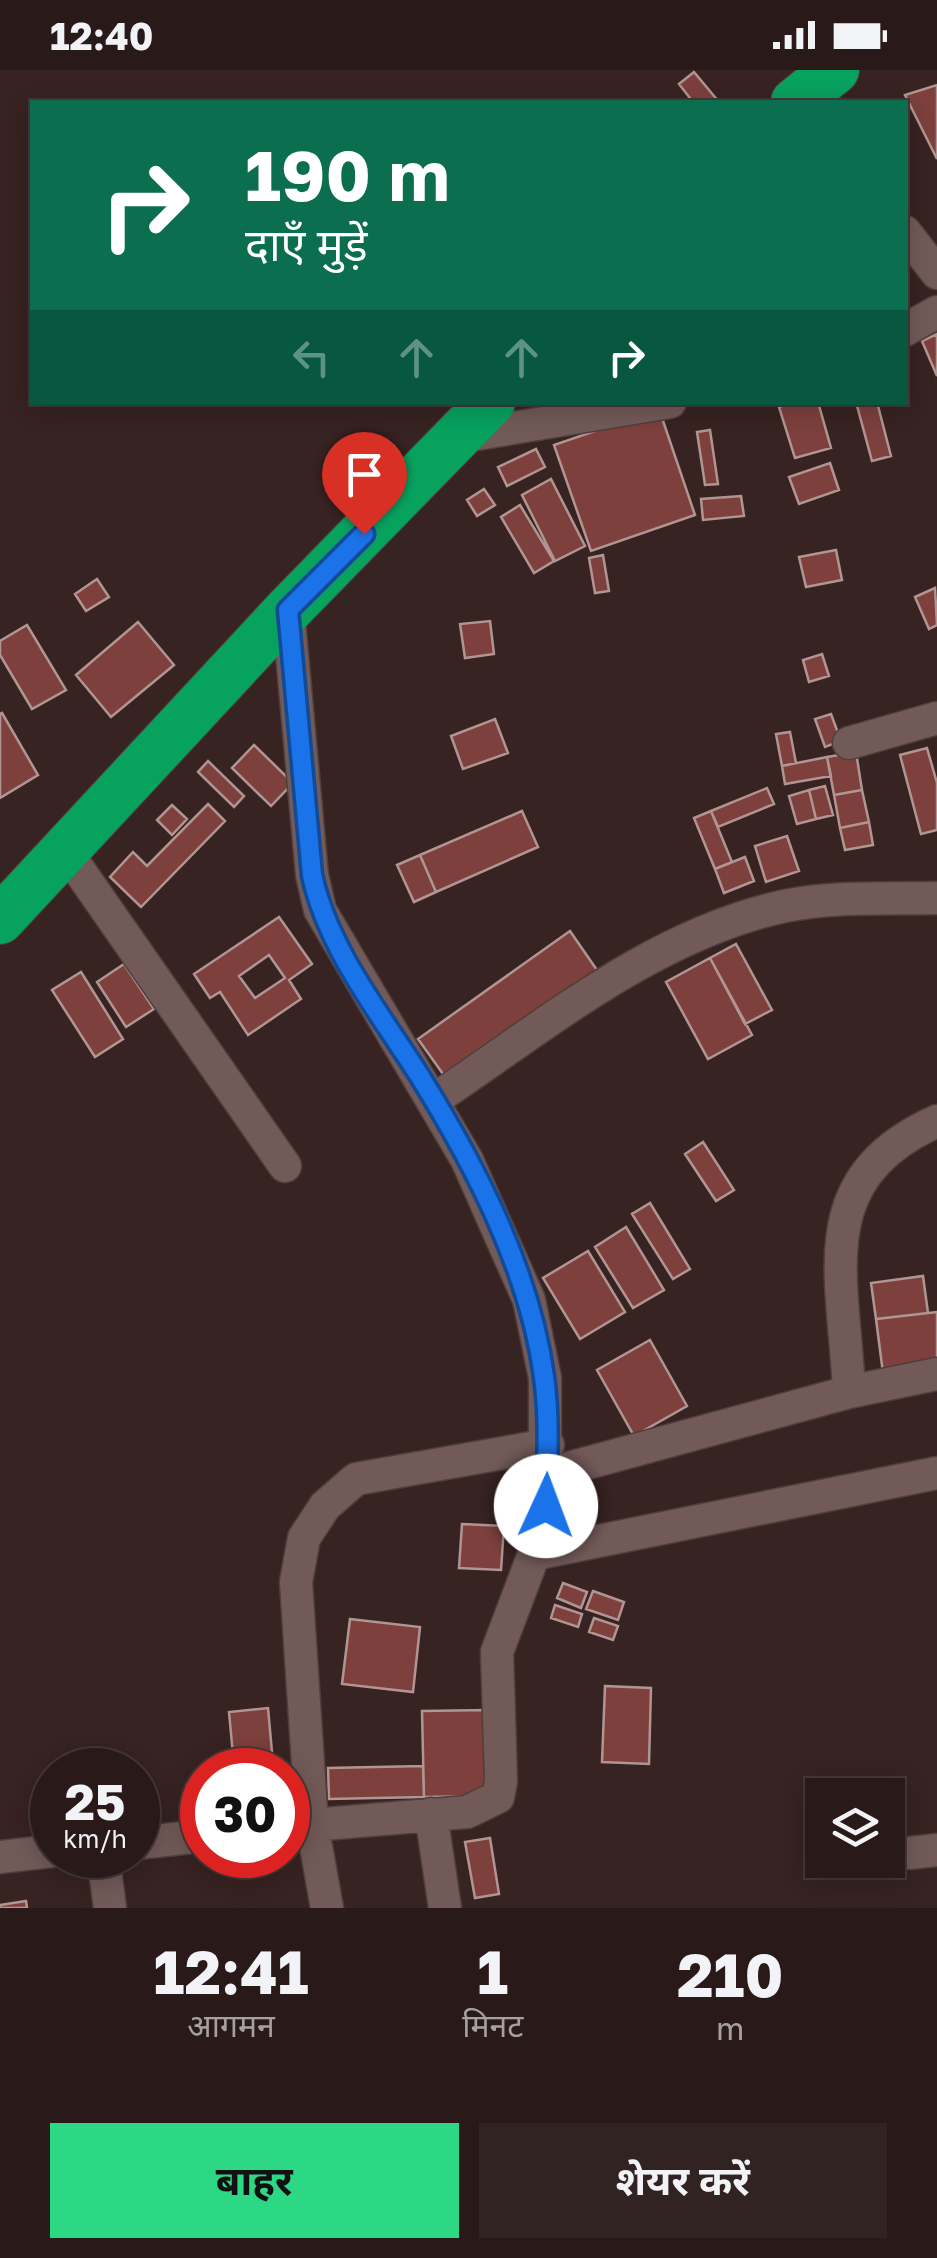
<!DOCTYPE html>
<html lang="hi">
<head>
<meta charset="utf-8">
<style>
  :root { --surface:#291a19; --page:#312322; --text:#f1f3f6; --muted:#a5a1a2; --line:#453838; --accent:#2cd884 }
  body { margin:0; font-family:"Golos Text","Noto Sans Devanagari",sans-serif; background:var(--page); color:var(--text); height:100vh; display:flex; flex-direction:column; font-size:38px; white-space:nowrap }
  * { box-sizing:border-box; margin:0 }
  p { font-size:32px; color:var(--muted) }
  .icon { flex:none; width:55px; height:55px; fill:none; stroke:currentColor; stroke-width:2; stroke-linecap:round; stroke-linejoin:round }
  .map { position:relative; height:1838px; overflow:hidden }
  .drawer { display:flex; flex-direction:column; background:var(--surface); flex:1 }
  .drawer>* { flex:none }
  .banner { position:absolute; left:30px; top:30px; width:878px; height:305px; border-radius:0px; box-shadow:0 5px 25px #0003,0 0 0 2px var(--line); background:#0b6e4f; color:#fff; overflow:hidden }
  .controls { position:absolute; left:805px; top:1708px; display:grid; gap:20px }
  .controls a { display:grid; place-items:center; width:100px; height:100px; border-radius:0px; background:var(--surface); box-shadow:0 5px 25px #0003,0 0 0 2px var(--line); font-size:50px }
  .speed { position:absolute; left:30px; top:1678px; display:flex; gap:20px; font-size:50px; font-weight:700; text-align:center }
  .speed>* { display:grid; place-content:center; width:130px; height:130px; border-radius:50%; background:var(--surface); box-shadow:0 5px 25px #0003,0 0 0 2px var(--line); line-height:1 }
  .speed small { font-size:25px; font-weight:400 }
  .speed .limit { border:15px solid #d22; background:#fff; color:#111 }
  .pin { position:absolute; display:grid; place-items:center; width:85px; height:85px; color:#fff; margin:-102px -42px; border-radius:50% 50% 50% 0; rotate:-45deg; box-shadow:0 0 10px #0007 }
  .pin .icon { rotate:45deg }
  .me { position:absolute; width:110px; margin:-55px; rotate:2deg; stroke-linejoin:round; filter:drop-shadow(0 0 8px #0008) }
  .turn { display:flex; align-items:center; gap:35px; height:210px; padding:0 50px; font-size:45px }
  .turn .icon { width:130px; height:130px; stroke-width:2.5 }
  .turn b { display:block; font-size:70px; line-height:85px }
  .lanes { display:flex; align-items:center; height:95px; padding:0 50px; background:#0003; justify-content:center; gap:50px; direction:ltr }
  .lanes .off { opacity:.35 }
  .eta { display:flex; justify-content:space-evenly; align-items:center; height:170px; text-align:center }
  .eta b { font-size:60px; font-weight:700; line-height:70px }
  .action { display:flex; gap:20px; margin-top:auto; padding:20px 50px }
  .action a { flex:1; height:115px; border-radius:0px; background:var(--accent); color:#111; font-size:40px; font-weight:700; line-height:115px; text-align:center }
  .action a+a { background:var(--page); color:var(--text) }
  .status { display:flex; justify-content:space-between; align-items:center; height:70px; padding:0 50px; background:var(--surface); direction:ltr }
  .status svg { height:28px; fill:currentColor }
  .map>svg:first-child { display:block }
  .building { fill:#7d403c; stroke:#b09593; stroke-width:2.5; fill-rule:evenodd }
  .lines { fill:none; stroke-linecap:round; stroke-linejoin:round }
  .minor-casing { stroke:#4f3e3c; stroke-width:35 }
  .highway-casing { stroke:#4f3e3c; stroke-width:50 }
  .minor { stroke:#725a58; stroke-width:32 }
  .highway { stroke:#08a25f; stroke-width:48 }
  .route-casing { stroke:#114b97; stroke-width:25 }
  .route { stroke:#1a73e8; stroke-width:18 }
</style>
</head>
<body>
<div class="status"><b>12:40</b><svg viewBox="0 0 49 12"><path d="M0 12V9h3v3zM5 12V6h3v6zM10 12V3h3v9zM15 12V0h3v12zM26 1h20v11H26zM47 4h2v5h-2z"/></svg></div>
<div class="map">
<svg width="937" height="1838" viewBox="0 0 937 1838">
  <rect width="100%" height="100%" fill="#372321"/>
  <path class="building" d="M694,2L719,32H693L679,14Z
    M937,15V89L905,25Z
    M937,264V306L922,271Z
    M794,332H818L831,378L795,388L779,337Z
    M856,332H877L891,386L872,391Z
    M659,339L695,445L591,481L554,375Z
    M710,360L718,414L705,415L697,362Z
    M536,379L545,397L507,416L498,397Z
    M830,393L839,420L799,434L789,407Z
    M551,409L585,476L555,491L522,425Z
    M484,419L495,435L477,446L467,430Z
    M741,426L744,446L703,450L701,429Z
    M520,435L554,491L534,503L501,447Z
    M836,480L842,510L806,517L799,487Z
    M603,485L609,521L595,523L589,488Z
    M97,509L109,527L86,541L75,524Z
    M935,518L937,555L929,559L915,527Z
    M490,551L494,584L465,588L460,554Z
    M138,552L174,595L111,647L76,605Z
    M27,555L66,620L32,639L0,585V571Z
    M822,584L829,606L809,612L803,590Z
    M2,643L38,705L0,728V644Z
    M831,644L841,671L825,677L815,649Z
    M495,649L508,683L463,699L451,666Z
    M790,662L796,693L782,696L776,664Z
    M254,675L293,713L271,736L232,698Z
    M927,678L937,713V760L921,764L900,685Z
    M856,682L862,720L834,725L827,687Z
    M827,687L831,706L785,714L782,696Z
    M208,691L244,726L234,737L198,702Z
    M825,716L833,745L816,749L809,720Z
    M767,718L774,734L718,757L711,741Z
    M809,720L816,749L797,754L789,726Z
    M862,720L869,752L840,758L834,725Z
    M208,734L225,751L141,837L110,807L133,782L147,796Z
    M172,735L187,749L172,765L157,750Z
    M522,741L538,777L436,822L420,785Z
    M711,741L732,792L715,799L694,748Z
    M869,752L873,775L845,780L840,758Z
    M787,766L799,801L766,812L755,776Z
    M420,785L436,822L414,832L397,795Z
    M745,787L754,811L724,823L715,799Z
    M279,847L312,894L289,910L301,929L248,965L220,922L210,928L194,904ZM269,885L285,908L255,928L239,906Z
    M570,861L599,903L448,1011L418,969Z
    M736,874L772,940L745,954L710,888Z
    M710,888L752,965L708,989L666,912Z
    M124,894L154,939L126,957L97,912Z
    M81,902L123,969L95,987L52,920Z
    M703,1072L734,1120L716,1131L685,1084Z
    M650,1133L690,1199L673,1209L632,1144Z
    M626,1157L664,1220L633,1238L595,1177Z
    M588,1181L625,1242L580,1269L543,1208Z
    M923,1206L928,1243L876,1249L871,1213Z
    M937,1242V1296L883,1303L876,1249Z
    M650,1270L687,1336L634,1366L597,1300Z
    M462,1454L504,1456L501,1500L459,1498Z
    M563,1513L587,1522L581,1538L557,1528Z
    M593,1521L624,1532L618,1550L586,1539Z
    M555,1535L582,1544L578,1557L551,1548Z
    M594,1548L618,1556L613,1570L589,1562Z
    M350,1549L420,1557L413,1622L342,1614Z
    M605,1616L651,1618L649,1694L602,1692Z
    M268,1638L272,1682L233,1685L229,1642Z
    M489,1640L491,1726L424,1727L422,1641Z
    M423,1696L424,1727L329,1729L328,1698Z
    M490,1768L499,1824L475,1828L465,1772Z
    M26,1831L27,1838H0V1835Z"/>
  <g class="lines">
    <g class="minor-casing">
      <path id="minor" d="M905,162L937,203
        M905,260L937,242
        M459,367L670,332
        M849,673L937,648
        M65,780L285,1096
        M434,1030C543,957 654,864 785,836C835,826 887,829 937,828
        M849,1322C844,1205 808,1109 937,1051
        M547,1404L849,1322L937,1304
        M534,1484L937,1403
        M431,1744L445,1838
        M288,1757L467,1742L498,1727L501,1711L497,1582L534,1484L545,1436V1308L529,1230L467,1090L320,840L312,805L288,540
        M138,1773L202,1766
        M910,1783L937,1780
        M103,1785L110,1838
        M0,1787L52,1781
        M327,1838L312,1754L296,1512L304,1468L325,1436L356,1409L548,1375"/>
    </g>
    <g class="highway-casing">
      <path id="highway" d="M795,32L835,0
        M0,850L288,540L491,332"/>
    </g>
    <use href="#minor" class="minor"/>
    <use href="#highway" class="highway"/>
  </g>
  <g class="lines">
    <g class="route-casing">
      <path id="route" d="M364,464L288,540L312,805C328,879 379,942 419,1005C475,1095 530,1201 544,1307C550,1349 547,1394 546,1436"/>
    </g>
    <use href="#route" class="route"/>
  </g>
</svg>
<div class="controls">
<a><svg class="icon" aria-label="layers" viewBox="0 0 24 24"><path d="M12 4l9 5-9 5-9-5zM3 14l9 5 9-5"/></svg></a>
</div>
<div class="speed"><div>25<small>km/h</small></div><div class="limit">30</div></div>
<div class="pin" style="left:364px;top:464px;background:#d93025"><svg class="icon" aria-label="arrive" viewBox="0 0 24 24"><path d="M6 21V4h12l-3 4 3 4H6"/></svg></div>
<svg class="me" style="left:546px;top:1436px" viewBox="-20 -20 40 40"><circle r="19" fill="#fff"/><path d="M0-13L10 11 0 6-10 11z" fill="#1a73e8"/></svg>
<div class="banner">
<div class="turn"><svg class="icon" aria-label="right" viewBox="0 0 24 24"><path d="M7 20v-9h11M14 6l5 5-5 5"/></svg><div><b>190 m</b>दाएँ मुड़ें</div></div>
<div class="lanes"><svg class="icon off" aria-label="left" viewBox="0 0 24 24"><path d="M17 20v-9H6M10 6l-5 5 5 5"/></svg><svg class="icon off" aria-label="ahead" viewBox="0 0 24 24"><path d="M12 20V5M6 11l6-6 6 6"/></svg><svg class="icon off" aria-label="ahead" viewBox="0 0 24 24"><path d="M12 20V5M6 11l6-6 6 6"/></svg><svg class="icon" aria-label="right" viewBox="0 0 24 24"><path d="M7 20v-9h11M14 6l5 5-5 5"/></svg></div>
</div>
</div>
<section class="drawer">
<div class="eta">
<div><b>12:41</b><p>आगमन</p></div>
<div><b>1</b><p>मिनट</p></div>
<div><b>210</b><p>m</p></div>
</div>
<div class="action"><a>बाहर</a><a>शेयर करें</a></div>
</section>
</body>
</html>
